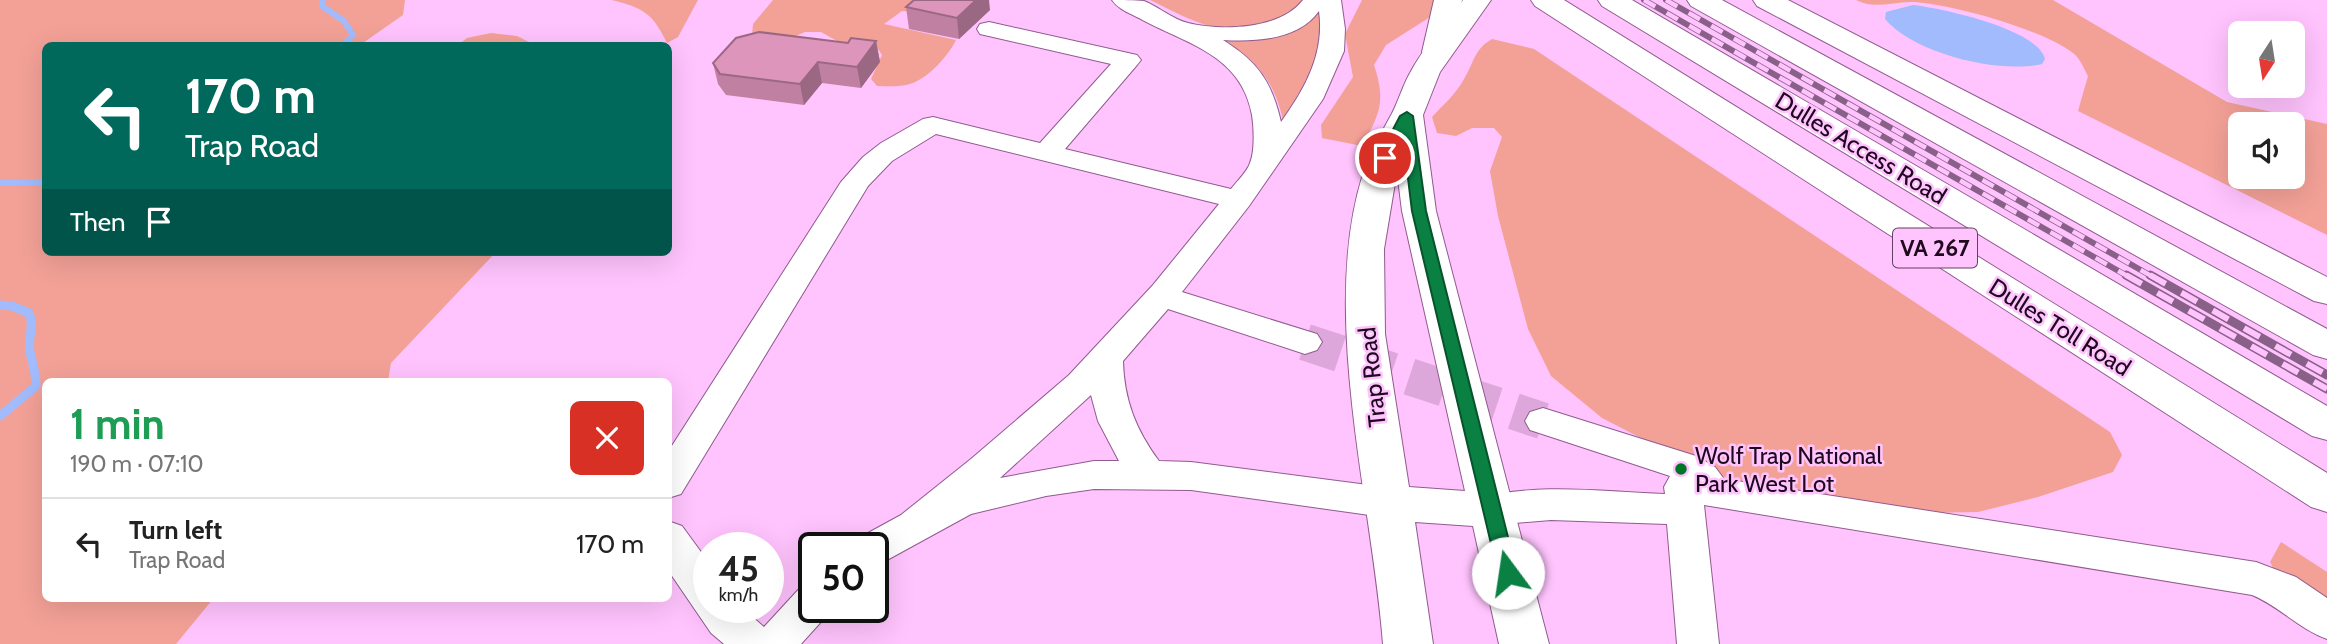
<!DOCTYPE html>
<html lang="en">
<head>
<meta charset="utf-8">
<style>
  :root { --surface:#fff; --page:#f2f2f2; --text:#222; --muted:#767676; --line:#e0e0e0 }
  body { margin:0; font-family:Cabin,sans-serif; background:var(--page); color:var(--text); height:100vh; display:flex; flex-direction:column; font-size:26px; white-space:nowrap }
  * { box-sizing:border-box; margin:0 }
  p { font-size:23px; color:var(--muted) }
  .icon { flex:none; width:38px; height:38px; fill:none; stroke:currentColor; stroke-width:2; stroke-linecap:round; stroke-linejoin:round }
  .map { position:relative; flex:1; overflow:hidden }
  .details { position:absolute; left:42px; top:378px; width:630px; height:224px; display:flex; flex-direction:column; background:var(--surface); border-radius:10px; box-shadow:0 7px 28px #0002 }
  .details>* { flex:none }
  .banner { position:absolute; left:42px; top:42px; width:630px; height:214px; border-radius:10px; box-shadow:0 7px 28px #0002; background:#00695c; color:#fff; overflow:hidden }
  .needle { width:46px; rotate:192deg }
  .controls { position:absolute; left:2228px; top:21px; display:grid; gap:14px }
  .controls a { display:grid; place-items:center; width:77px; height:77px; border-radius:10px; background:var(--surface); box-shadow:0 7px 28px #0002; font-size:35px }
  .speed { position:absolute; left:693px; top:532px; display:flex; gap:14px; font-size:35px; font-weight:700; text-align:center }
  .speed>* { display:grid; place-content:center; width:91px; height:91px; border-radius:50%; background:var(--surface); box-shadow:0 7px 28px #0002; line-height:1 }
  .speed small { font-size:18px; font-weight:400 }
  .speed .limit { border:4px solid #111; border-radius:10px; background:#fff; color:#111 }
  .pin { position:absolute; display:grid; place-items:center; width:60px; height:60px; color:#fff; margin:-30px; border:4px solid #fff; border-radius:50%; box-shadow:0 2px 7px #0007 }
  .me { position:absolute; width:77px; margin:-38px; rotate:346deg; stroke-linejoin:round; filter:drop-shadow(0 0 5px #0008) }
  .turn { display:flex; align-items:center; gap:24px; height:147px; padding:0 28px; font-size:32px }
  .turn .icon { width:91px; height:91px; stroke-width:2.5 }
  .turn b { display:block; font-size:49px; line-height:60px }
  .then { display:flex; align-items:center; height:66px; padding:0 28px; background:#0003; gap:14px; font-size:26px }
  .round { display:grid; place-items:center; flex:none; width:74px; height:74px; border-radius:10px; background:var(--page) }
  .head { display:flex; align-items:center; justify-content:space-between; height:119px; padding:0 28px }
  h1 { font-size:42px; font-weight:800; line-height:52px; color:#1e9e55 }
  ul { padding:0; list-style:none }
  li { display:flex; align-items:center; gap:21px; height:91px; padding:0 28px; border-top:2px solid var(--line) }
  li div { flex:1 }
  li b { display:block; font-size:26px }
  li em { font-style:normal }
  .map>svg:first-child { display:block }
  .green { fill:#f3a197; fill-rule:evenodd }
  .water { fill:#a1bbfd }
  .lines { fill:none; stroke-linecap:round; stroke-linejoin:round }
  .stream-far1 { stroke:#a1bbfd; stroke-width:6 }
  .stream { stroke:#a1bbfd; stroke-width:9 }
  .minor-tunnel { stroke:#dda7dc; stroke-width:37; stroke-dasharray:37 18; stroke-linecap:butt }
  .minor-casing { stroke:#905b8f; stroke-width:2 }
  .major-casing { stroke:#905b8f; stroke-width:2 }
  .highway-casing { stroke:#905b8f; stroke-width:2 }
  .minor { fill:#fff; fill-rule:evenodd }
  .major { fill:#fff; fill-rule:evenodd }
  .highway { fill:#fff; fill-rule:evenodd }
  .rail-far1-casing { stroke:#896188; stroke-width:6 }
  .rail-casing { stroke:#896188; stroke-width:9 }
  .rail-far1 { stroke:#ffc3fd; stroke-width:4.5; stroke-dasharray:13; stroke-linecap:butt }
  .rail { stroke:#ffc3fd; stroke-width:6; stroke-dasharray:18; stroke-linecap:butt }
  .wall { fill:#bf80a1 }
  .shaded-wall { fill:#9b6883 }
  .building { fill:#de95bb; stroke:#9b6883; stroke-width:2 }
  .route { fill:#0b8043; stroke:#07532c; stroke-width:2 }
  .poi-dot { fill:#007429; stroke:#ffc3fd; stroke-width:2.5 }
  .labels { text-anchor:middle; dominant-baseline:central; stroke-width:5; stroke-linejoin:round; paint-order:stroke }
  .shield { fill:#ffc3fd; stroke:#624161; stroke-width:2 }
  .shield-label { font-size:23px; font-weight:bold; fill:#1e091e }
  .street-label { font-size:24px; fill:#1e091e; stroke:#ffc3fd }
  .poi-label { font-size:24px; fill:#1e091e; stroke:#ffc3fd; text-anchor:start }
</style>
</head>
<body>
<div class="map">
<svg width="2327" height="644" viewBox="0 0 2327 644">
  <rect width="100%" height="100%" fill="#ffc3fd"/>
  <path class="green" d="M0,0H405L403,15L360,45L46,46V252H496L391,363L388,381L46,382V598L213,599L176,644H0Z
    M612,0H698L678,37L667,43C653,14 644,8 612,0Z
    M773,0H936L921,12L902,11L884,24L956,40C947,58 926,81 906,85C897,87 887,86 877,86L871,79L882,55L876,46L837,41L821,32H805L777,44L752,35L753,24Z
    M1150,0H1306C1282,27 1233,36 1200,23C1183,17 1167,8 1150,0Z
    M1362,0H1440L1438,12L1386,45L1374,65C1386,101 1380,114 1362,146L1322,138L1321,125L1353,77L1345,34Z
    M1856,0H2053L2227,102L2327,124V235L2078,111L2088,76C2084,69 2080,58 2073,53C2041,29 1955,5 1914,2C1893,1 1875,10 1856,0ZM2240,124H2292V177H2240Z
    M1324,6C1327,50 1304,84 1283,120C1273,76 1254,59 1216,37L1313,17Z
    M491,33L517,36L535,45H458L467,38Z
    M1492,39L1534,49L2110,432L2122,455L2113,472L2038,497L1978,512L1922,513L1780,495L1703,470L1602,418L1551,376L1528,329L1498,216L1490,171L1502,137L1494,128H1472L1456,136L1437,133L1432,117C1443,105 1456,94 1464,79C1474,63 1474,49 1492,39Z
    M2281,542L2327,572V613L2280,581L2270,562Z"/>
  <path class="water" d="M1913,5C1941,8 2038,29 2045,59L2042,64C2000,74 1914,54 1885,19L1886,12Z"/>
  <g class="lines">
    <path class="stream-far1" d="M323,0L322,6L344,21L353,35L342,46
      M0,183L46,182"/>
    <path class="stream" d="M0,305L12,306L29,313C35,329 27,338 30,352C33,365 36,373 36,386L0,416"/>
    <path class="minor-tunnel" d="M1305,342L1543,421"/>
    <g class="minor-casing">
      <path id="minor" d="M1112,0C1122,0 1135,0 1144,1C1159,7 1172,19 1188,23C1221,31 1280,30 1303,0H1341L1345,29L1344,51L1323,99L1249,206L1182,292L1317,334L1322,342L1317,350L1305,354L1168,309L1123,361C1124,400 1136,430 1159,461L1191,462L1391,488L1405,492L1410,503L1405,514L1391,518L1191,490L1094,489L1046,496L971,514L887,560L873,565V548H854L859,538L901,515L971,459L1069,375L1153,285L1219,204L936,134L892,161L868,186L681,494L668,498V452L841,182L863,157L881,143L923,119L933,117L1040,143L1111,64L980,34L977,29L980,24L989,22L1137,55L1141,60L1137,65L1065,149L1231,189C1237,181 1247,172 1250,163C1255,151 1254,128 1252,115C1241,54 1186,44 1139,18C1129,13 1118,9 1112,0ZM1319,11C1325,53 1305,89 1281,122C1272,82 1258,62 1223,40C1255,42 1299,40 1319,11ZM1091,395L1098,421L1119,461H1094L1000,478Z
        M1543,408L1696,456L1715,467L1724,479L2256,562L2296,577L2327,598V639C2299,629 2279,606 2252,595L1704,505L1719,644H1677L1667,524L1551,520L1492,525L1478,521L1473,510L1478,499C1533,482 1607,492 1665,494L1664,487L1670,476L1530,430L1525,421L1530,412Z
        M668,521L682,526L709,563V607H741L764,627L799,589L814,584V607H832L829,613L801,644H724L711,633L668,570Z"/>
    </g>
    <g class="major-casing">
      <path id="major" d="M1463,0H1491L1440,72L1423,115L1436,211L1549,644H1499L1473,526L1415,522L1433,644H1383C1372,501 1319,312 1363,174C1369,154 1380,136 1390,117C1398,103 1402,87 1410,73C1423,47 1446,24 1463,0ZM1397,171L1402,211L1465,491L1409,487L1385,334L1384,249Z"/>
    </g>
    <g class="highway-casing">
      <path id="highway" d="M1434,0H1462L1452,52L1447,58L1437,61L1427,58L1422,52Z
        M1531,0H1564L2327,473V512L2311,507L1535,6Z
        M1598,0H1632L2327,406V440L2312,436L1602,6Z
        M1687,0H1722L2327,329V359L2313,355L1691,6Z
        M1753,0H1788L2327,277V304L2314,301L1757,6Z"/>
    </g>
    <use href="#minor" class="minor"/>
    <use href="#major" class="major"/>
    <use href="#highway" class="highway"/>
    <g class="rail-far1-casing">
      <path id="rail-far1" d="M1644,0L2129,277
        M1666,0L2153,277"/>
    </g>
    <g class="rail-casing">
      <path id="rail" d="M2126,275L2327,389
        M2150,275L2327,375"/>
    </g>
    <use href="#rail-far1" class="rail-far1"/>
    <use href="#rail" class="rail"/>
  </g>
  <path class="wall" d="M906,7L990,10L959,39L909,29Z
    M876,41L880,62L861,88L822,83L804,105L726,95L718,84L713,63L848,43Z"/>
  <path class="shaded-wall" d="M970,0H989L990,10L959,39L957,18Z
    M876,41L880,62L861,88L857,67Z
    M818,62L822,83L804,105L800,84Z"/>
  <path class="building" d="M914,0H976L957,18L906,7Z
    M759,32L848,43L851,38L876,41L857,67L818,62L800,84L720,74L713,63L736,38Z"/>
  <path class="route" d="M1407,112L1413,116L1426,211L1517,573L1514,578L1508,581L1501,578L1498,573L1412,211L1403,137L1390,161L1385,162L1378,158L1400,116Z"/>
  <circle class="poi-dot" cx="1681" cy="469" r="7"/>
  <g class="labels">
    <rect class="shield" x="1893" y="228.5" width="84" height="39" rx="5"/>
    <g class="shield-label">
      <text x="1935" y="248">VA 267</text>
    </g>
    <g class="street-label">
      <text transform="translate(1861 148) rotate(31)">Dulles Access Road</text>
      <text transform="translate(2060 327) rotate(32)">Dulles Toll Road</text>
      <text transform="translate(1372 377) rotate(-96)">Trap Road</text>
    </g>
    <g class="poi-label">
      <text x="1695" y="455">Wolf Trap National<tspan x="1695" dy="28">Park West Lot</tspan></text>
    </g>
  </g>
</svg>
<div class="controls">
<a><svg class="needle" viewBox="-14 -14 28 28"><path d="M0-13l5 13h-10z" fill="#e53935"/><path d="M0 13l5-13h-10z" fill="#767676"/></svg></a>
<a><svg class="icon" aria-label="sound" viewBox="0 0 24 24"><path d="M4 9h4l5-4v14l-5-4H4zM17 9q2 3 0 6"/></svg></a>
</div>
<div class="speed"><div>45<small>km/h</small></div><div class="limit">50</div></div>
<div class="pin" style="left:1385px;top:158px;background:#d93025"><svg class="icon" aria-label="arrive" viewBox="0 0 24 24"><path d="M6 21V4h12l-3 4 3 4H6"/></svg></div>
<svg class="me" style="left:1508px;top:573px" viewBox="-20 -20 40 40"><circle r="19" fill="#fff"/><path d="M0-13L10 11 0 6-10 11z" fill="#0b8043"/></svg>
<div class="banner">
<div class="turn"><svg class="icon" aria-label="left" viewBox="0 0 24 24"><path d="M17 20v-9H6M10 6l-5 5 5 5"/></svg><div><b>170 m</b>Trap Road</div></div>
<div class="then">Then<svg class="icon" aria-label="arrive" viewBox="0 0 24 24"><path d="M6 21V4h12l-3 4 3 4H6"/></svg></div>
</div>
<section class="details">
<div class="head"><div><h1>1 min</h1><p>190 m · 07:10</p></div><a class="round" style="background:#d93025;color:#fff"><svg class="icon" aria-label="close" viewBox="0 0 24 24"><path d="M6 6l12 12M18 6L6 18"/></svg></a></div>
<ul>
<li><svg class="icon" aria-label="left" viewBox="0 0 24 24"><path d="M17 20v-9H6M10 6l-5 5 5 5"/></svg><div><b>Turn left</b><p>Trap Road</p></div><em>170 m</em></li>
</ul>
</section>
</div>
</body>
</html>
